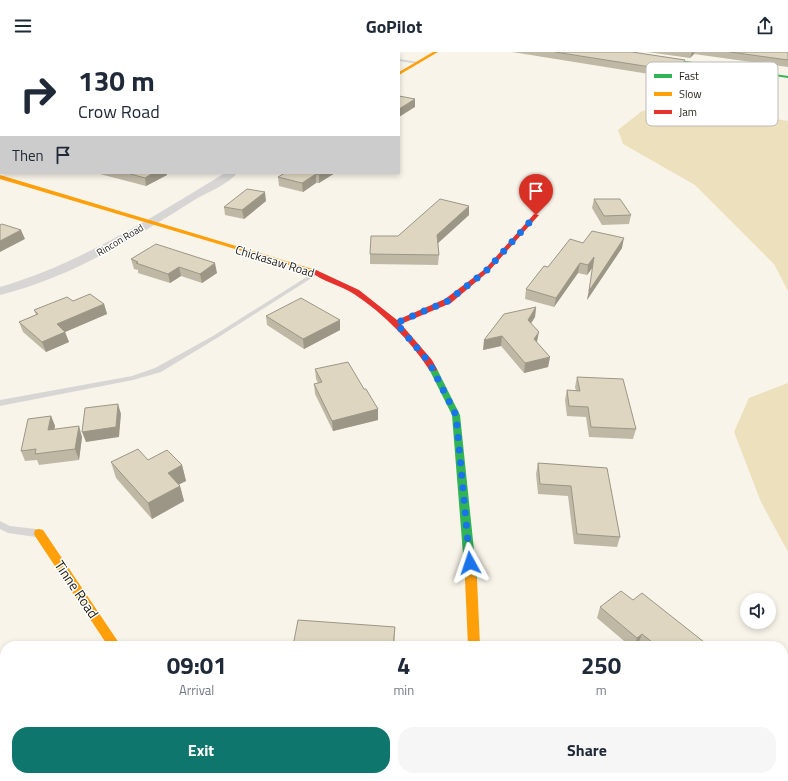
<!DOCTYPE html>
<html lang="en">
<head>
<meta charset="utf-8">
<style>
  :root { --surface:#fff; --page:#f6f6f7; --text:#1f2937; --muted:#747a83; --accent:#0f766e }
  body { margin:0; font-family:"Titillium Web",sans-serif; background:var(--page); color:var(--text); height:100vh; display:flex; flex-direction:column; font-size:15px; white-space:nowrap }
  * { box-sizing:border-box; margin:0 }
  p { font-size:13px; color:var(--muted) }
  .icon { flex:none; width:22px; height:22px; fill:none; stroke:currentColor; stroke-width:2; stroke-linecap:round; stroke-linejoin:round }
  .map { position:relative; flex:1; overflow:hidden }
  .drawer { position:absolute; left:0px; top:589px; width:788px; height:140px; display:flex; flex-direction:column; background:var(--surface); border-radius:16px 16px 0 0; box-shadow:0 2px 6px #0003 }
  .drawer>* { flex:none }
  .banner { position:absolute; left:0px; top:0px; width:400px; height:122px; box-shadow:0 2px 6px #0003; background:#fff; color:var(--text); overflow:hidden }
  .controls { position:absolute; left:740px; top:541px; display:grid; gap:8px }
  .controls a { display:grid; place-items:center; width:36px; height:36px; border-radius:50%; background:var(--surface); box-shadow:0 2px 6px #0003; font-size:20px }
  .pin { position:absolute; display:grid; place-items:center; width:34px; height:34px; color:#fff; margin:-41px -17px; border-radius:50% 50% 50% 0; rotate:-45deg; box-shadow:0 0 4px #0007 }
  .pin .icon { rotate:45deg }
  .me { position:absolute; width:44px; margin:-22px; rotate:355deg; stroke-linejoin:round; filter:drop-shadow(0 0 3px #0008) }
  .turn { display:flex; align-items:center; gap:14px; height:84px; padding:0 12px; font-size:18px }
  .turn .icon { width:52px; height:52px; stroke-width:2.5 }
  .turn b { display:block; font-size:28px; line-height:34px }
  .then { display:flex; align-items:center; height:38px; padding:0 12px; background:#0003; gap:8px; font-size:15px }
  .eta { display:flex; justify-content:space-evenly; align-items:center; height:68px; text-align:center }
  .eta b { font-size:24px; font-weight:700; line-height:28px }
  .action { display:flex; gap:8px; margin-top:auto; padding:8px 12px }
  .action a { flex:1; height:46px; border-radius:16px; background:var(--accent); color:#fff; font-size:16px; font-weight:700; line-height:46px; text-align:center }
  .action a+a { background:var(--page); color:var(--text) }
  header { display:flex; justify-content:space-between; align-items:center; height:52px; padding:0 12px; background:var(--surface); font-size:18px; font-weight:700 }
  .map>svg:first-child { display:block }
  .green { fill:#ede0bc }
  .lines { fill:none; stroke-linecap:round; stroke-linejoin:round }
  .lane { fill:#d7d6d4; fill-rule:evenodd }
  .street { fill:#d7d6d4; fill-rule:evenodd }
  .fast { fill:#30b455; fill-rule:evenodd }
  .slow { fill:#ff9f0a; fill-rule:evenodd }
  .jam { fill:#e5322d; fill-rule:evenodd }
  .wall { fill:#bfb8a5 }
  .shaded-wall { fill:#9b9686 }
  .building { fill:#ded6c0; stroke:#9b9686 }
  .route { stroke:#1a73e8; stroke-width:7; stroke-dasharray:0 12.6 }
  .labels { text-anchor:middle; dominant-baseline:central; stroke-width:3; stroke-linejoin:round; paint-order:stroke }
  .far-street-label { font-size:10px; fill:#201d14; stroke:#fff }
  .street-label { font-size:12px; fill:#201d14; stroke:#fff }
  .near-street-label { font-size:14px; fill:#201d14; stroke:#fff }
  .key { fill:#fff; stroke:#bcbbb8; stroke-width:1 }
  .key-label { font-size:11px; fill:#201d14 }
</style>
</head>
<body>
<header><svg class="icon" aria-label="menu" viewBox="0 0 24 24"><path d="M4 6h16M4 12h16M4 18h16"/></svg>GoPilot<svg class="icon" aria-label="share" viewBox="0 0 24 24"><path d="M12 15V3M7 8l5-5 5 5M5 13v7h14v-7"/></svg></header>
<div class="map">
<svg width="788" height="729" viewBox="0 0 788 729">
  <rect width="100%" height="100%" fill="#f8f4e9"/>
  <path class="green" d="M675,50L788,69V239L774,212L695,133L623,92L618,78L642,59L670,54Z
    M788,331V500L761,450L734,380L749,346Z"/>
  <g class="lines">
    <path class="lane" d="M399,7L418,10L420,11L418,12L399,9Z
      M316,219L318,220V222L217,286L161,320L133,328L0,354V348L132,324L155,316L213,284Z
      M0,469L10,474L36,477L39,478L41,481L39,484L36,485L8,481L0,477Z"/>
    <path class="street" d="M95,0H107L108,1H96Z
      M225,121H237C230,131 207,141 196,147C134,186 72,225 0,243V235C82,211 152,165 225,121Z
      M201,724H229L231,729H203Z
      M469,724H493V729H469Z"/>
    <path class="fast" d="M614,0H625L788,24V26Z
      M433,314L437,317L460,363L477,527L475,530L471,532L467,530L465,527L452,363L429,317Z"/>
    <path class="slow" d="M433,0H438L399,23V20Z
      M0,123L316,218L318,219L316,220H312L0,127Z
      M39,477L43,478L121,594H108L35,484L34,481L35,478Z
      M471,522L475,524L477,527L480,594H468L465,527L467,524Z"/>
    <path class="jam" d="M534,162L539,163L489,219L451,251L401,272L432,308L437,317L436,319H430C410,288 384,262 354,242C341,233 322,230 310,219L312,218H316L359,238L397,268L445,247L485,217Z"/>
  </g>
  <path class="wall" d="M512,0H632L685,8L684,14L674,26Z
    M647,0H788V15L694,2L690,6Z
    M96,121H167V123L146,134Z
    M335,121L319,131H316L303,140L279,134L278,125Z
    M594,147L631,163L629,172L602,173L592,156Z
    M266,149L244,167L225,163L224,155Z
    M469,163L438,191L439,203L438,213L370,212V202L398,184Z
    M583,191L622,196L587,248L593,215L587,223L578,221L554,255L525,247L526,237L548,215Z
    M131,207L217,221L202,231L181,224L170,231L138,221V218L134,217Z
    M73,249L104,252L107,262L65,280L69,290L46,300L23,280L19,270L36,263L34,258Z
    M536,255L535,265L531,272L537,290V291L550,305L548,315L524,321L501,294L483,298Z
    M266,264L340,268V278L304,297L267,273Z
    M315,317L364,337L378,357V368L333,379L315,342L314,332L318,331L316,327Z
    M577,325L636,377L633,387L589,385L586,365L567,364L565,348L567,338L576,339L575,335Z
    M51,364L55,374L54,377L82,385L79,408L39,413L37,408L25,409L21,399Z
    M148,408L182,413L186,429L179,432L180,434L184,449L152,467L116,426L111,410Z
    M538,411L607,416L620,485L617,495L574,492L568,444L538,442L536,422Z
    M633,548L709,594H640L638,592L636,594H630L597,566L600,555Z
    M659,724H717L719,729H660Z"/>
  <path class="shaded-wall" d="M692,0H694V2L690,6Z
    M685,8L684,14L674,26L676,19Z
    M415,47V55L399,65V57Z
    M153,121H167V123L146,134L145,126Z
    M322,121H335L319,131V123Z
    M316,122V131L303,140L302,131Z
    M265,140L266,149L244,167L242,158Z
    M469,154V163L437,192V183Z
    M21,178L25,187L0,200V189Z
    M624,186L622,196L587,248L589,239Z
    M594,205L593,215L587,223L588,213Z
    M215,211L217,221L202,231L200,222Z
    M580,211L578,221L554,255L556,246Z
    M179,215L181,224L170,231L168,222Z
    M104,252L107,262L65,280L69,290L46,300L42,290L57,272Z
    M536,255L535,265L526,278L528,268Z
    M340,268V278L304,297L303,287Z
    M539,280L537,290L532,297L534,287Z
    M502,284L501,294L483,298L484,288Z
    M550,305L548,315L524,321L525,311Z
    M118,352L121,362L119,385L86,390L82,380Z
    M378,357V368L333,379L332,369Z
    M51,364L55,374L52,389L48,378Z
    M79,374L82,385L79,408L75,397Z
    M182,413L186,429L172,436L168,421Z
    M180,434L184,449L152,467L148,451Z
    M395,575L394,594H393Z
    M642,582L638,592L636,594H634L637,586Z
    M0,648L5,658V661L0,651Z
    M49,724H70L62,729H42Z"/>
  <path class="building" d="M555,0H632L685,8L676,19Z
    M730,0H788V8Z
    M399,44L415,47L399,57Z
    M127,121H153L145,126Z
    M285,121H322L319,123L316,122L302,131L278,125Z
    M247,137L265,140L242,158L224,155Z
    M440,147L469,154L437,183L439,203L370,202L371,184H398Z
    M594,147H620L631,163L604,164Z
    M2,172L21,178L0,189V173Z
    M592,179L624,186L589,239L594,205L588,213L580,211L556,246L526,237L544,214L548,215L570,187L583,191Z
    M156,192L215,211L200,222L179,215L168,222L136,211L138,210L131,207Z
    M90,242L104,252L57,272L65,280L42,290L19,270L38,262L34,258L67,245L73,249Z
    M301,246L340,268L303,287L266,264Z
    M536,255L528,268L539,280L534,287L550,305L525,311L502,284L484,288L504,262Z
    M348,310L364,337H366L378,357L332,369L314,332L322,330L315,317Z
    M577,325L623,327L636,377L591,375L588,355L569,354L567,338L580,339Z
    M118,352L116,375L82,380L85,356Z
    M51,364L48,378L79,374L75,397L35,402L36,397L21,399L28,367Z
    M138,397L148,408L167,398L182,413L168,421L180,434L148,451L111,410Z
    M538,411L607,416L620,485L577,482L571,434L540,432Z
    M621,539L633,548L642,541L709,594H657L642,582L637,586L600,555Z
    M298,568L395,575L393,594H293Z
    M0,651L5,661V724H49L42,729H0Z
    M666,724H717L719,729H668Z"/>
  <g class="lines">
    <path class="route" d="M470,511L456,363L429,310L396,271L448,249L487,218L536,163"/>
  </g>
  <g class="labels">
    <g class="far-street-label">
      <text transform="translate(120 188) rotate(-31)">Rincon Road</text>
    </g>
    <g class="street-label">
      <text transform="translate(275 209) rotate(17)">Chickasaw Road</text>
    </g>
    <g class="near-street-label">
      <text transform="translate(77 537) rotate(56)">Tinne Road</text>
    </g>
  </g>
  <rect x="646" y="10" width="132" height="64" rx="6" class="key"/>
  <rect x="654" y="22" width="18" height="4" fill="#30b455"/>
  <rect x="654" y="40" width="18" height="4" fill="#ff9f0a"/>
  <rect x="654" y="58" width="18" height="4" fill="#e5322d"/>
  <g class="key-label">
    <text x="679" y="28">Fast</text>
    <text x="679" y="46">Slow</text>
    <text x="679" y="64">Jam</text>
  </g>
</svg>
<div class="controls">
<a><svg class="icon" aria-label="sound" viewBox="0 0 24 24"><path d="M4 9h4l5-4v14l-5-4H4zM17 9q2 3 0 6"/></svg></a>
</div>
<div class="pin" style="left:536px;top:163px;background:#d93025"><svg class="icon" aria-label="arrive" viewBox="0 0 24 24"><path d="M6 21V4h12l-3 4 3 4H6"/></svg></div>
<svg class="me" style="left:470px;top:511px" viewBox="-20 -20 40 40"><path d="M0-17L14 15 0 8-14 15z" fill="#1a73e8" stroke="#fff" stroke-width="4"/></svg>
<div class="banner">
<div class="turn"><svg class="icon" aria-label="right" viewBox="0 0 24 24"><path d="M7 20v-9h11M14 6l5 5-5 5"/></svg><div><b>130 m</b>Crow Road</div></div>
<div class="then">Then<svg class="icon" aria-label="arrive" viewBox="0 0 24 24"><path d="M6 21V4h12l-3 4 3 4H6"/></svg></div>
</div>
<section class="drawer">
<div class="eta">
<div><b>09:01</b><p>Arrival</p></div>
<div><b>4</b><p>min</p></div>
<div><b>250</b><p>m</p></div>
</div>
<div class="action"><a>Exit</a><a>Share</a></div>
</section>
</div>
</body>
</html>
